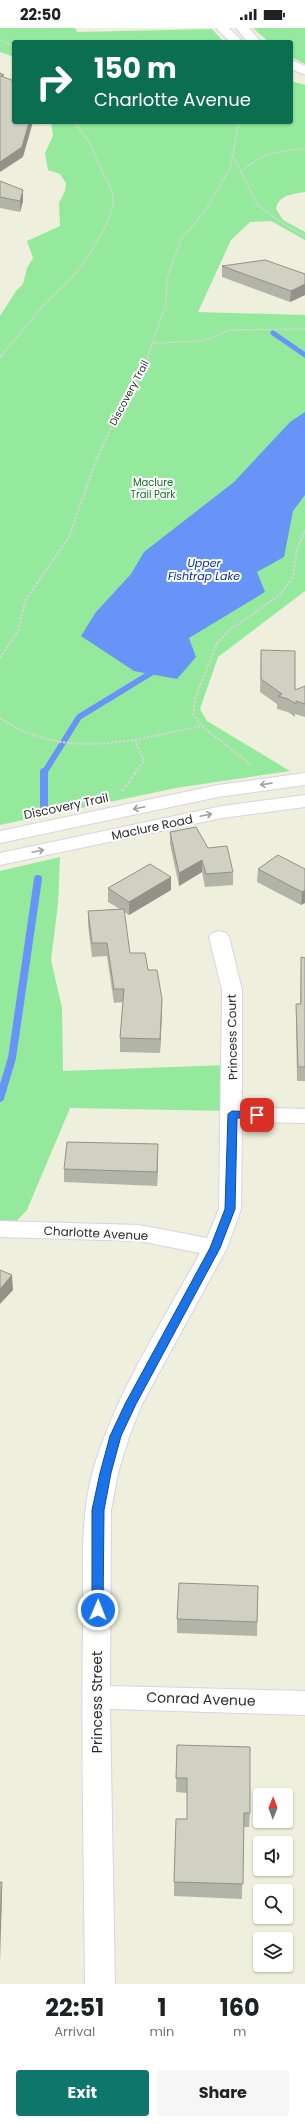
<!DOCTYPE html>
<html lang="en">
<head>
<meta charset="utf-8">
<style>
  :root { --surface:#fff; --page:#f6f6f6; --text:#202124; --muted:#757577; --accent:#0f766e }
  body { margin:0; font-family:Poppins,sans-serif; background:var(--page); color:var(--text); height:100vh; display:flex; flex-direction:column; font-size:15px; white-space:nowrap }
  * { box-sizing:border-box; margin:0 }
  p { font-size:13px; color:var(--muted) }
  .icon { flex:none; width:22px; height:22px; fill:none; stroke:currentColor; stroke-width:2; stroke-linecap:round; stroke-linejoin:round }
  .map { position:relative; height:1956px; overflow:hidden }
  .sheet { display:flex; flex-direction:column; background:var(--surface); flex:1 }
  .sheet>* { flex:none }
  .top-card { position:absolute; left:12px; top:12px; width:281px; height:84px; border-radius:4px; box-shadow:0 1px 3px #0004; background:#0b6e4f; color:#fff; overflow:hidden }
  .needle { width:26px; rotate:1deg }
  .tools { position:absolute; left:253px; top:1760px; display:grid; gap:8px }
  .tools a { display:grid; place-items:center; width:40px; height:40px; border-radius:4px; background:var(--surface); box-shadow:0 1px 3px #0004; font-size:20px }
  .pin { position:absolute; display:grid; place-items:center; width:34px; height:34px; color:#fff; margin:-17px; border-radius:8px; box-shadow:0 2px 6px #0006 }
  .me { position:absolute; width:44px; margin:-22px; rotate:1deg; stroke-linejoin:round; filter:drop-shadow(0 0 3px #0008) }
  .turn { display:flex; align-items:center; gap:14px; height:84px; padding:0 16px; font-size:18px }
  .turn .icon { width:52px; height:52px; stroke-width:2.5 }
  .turn b { display:block; font-size:28px; line-height:34px }
  .eta { display:flex; justify-content:space-evenly; align-items:center; height:68px; text-align:center }
  .eta b { font-size:24px; font-weight:700; line-height:28px }
  .button { display:flex; gap:8px; margin-top:auto; padding:8px 16px }
  .button a { flex:1; height:46px; border-radius:4px; background:var(--accent); color:#fff; font-size:16px; font-weight:700; line-height:46px; text-align:center }
  .button a+a { background:var(--page); color:var(--text) }
  .status { display:flex; justify-content:space-between; align-items:center; height:28px; padding:0 20px; background:var(--surface); direction:ltr }
  .status svg { height:11px; fill:currentColor }
  .map>svg:first-child { display:block }
  .green { fill:#95e99d }
  .water { fill:#6894f8 }
  .lines { fill:none; stroke-linecap:round; stroke-linejoin:round }
  .stream-far2 { stroke:#6894f8; stroke-width:5 }
  .stream-far1 { stroke:#6894f8; stroke-width:6 }
  .stream { stroke:#6894f8; stroke-width:8 }
  .street-casing { stroke:#d7d2e6; stroke-width:2 }
  .secondary-casing { stroke:#d7d2e6; stroke-width:2 }
  .path-far2 { stroke:#d5d5d5; stroke-width:1.5; stroke-dasharray:2 1; stroke-linecap:butt }
  .path-far1 { stroke:#d5d5d5; stroke-width:2; stroke-dasharray:2.5 1.5; stroke-linecap:butt }
  .path { stroke:#d5d5d5; stroke-width:2.5; stroke-dasharray:3 2; stroke-linecap:butt }
  .street { fill:#fff; fill-rule:evenodd }
  .secondary { fill:#fff; fill-rule:evenodd }
  .wall { fill:#b3b4a8 }
  .shaded-wall { fill:#929288 }
  .building { fill:#d0d1c3; stroke:#929288 }
  .oneway { stroke:#a0a0a0 }
  .route { fill:#1a73e8; stroke:#114b97 }
  .labels { text-anchor:middle; dominant-baseline:central; stroke-width:4; stroke-linejoin:round; paint-order:stroke }
  .far-street-label { font-size:10px; fill:#2c2c2c; stroke:#fff }
  .far-park-label { font-size:10px; fill:#147029; stroke:#fff }
  .far-water-label { font-size:11px; font-style:italic; fill:#0228a9; stroke:#fff }
  .street-label { font-size:12px; fill:#2c2c2c; stroke:#fff }
  .near-street-label { font-size:14px; fill:#2c2c2c; stroke:#fff }
</style>
</head>
<body>
<div class="status"><b>22:50</b><svg viewBox="0 0 49 12"><path d="M0 12V9h3v3zM5 12V6h3v6zM10 12V3h3v9zM15 12V0h3v12zM26 1h20v11H26zM47 4h2v5h-2z"/></svg></div>
<div class="map">
<svg width="305" height="1956" viewBox="0 0 305 1956">
  <rect width="100%" height="100%" fill="#efefdd"/>
  <path class="green" d="M0,0H75L77,4L212,1L224,14H14V29L0,24Z
    M253,0H305V36L291,29V14H269Z
    M291,53L305,57V164C293,166 278,167 276,181L283,192L305,204V212L271,193L250,194L231,212L198,284L305,287V563L218,629L200,681L207,693L290,743L176,760L0,797V288L16,263L23,256L27,240L33,230L27,213L60,198L59,175L65,163L66,155L60,146L48,142L45,125L53,108L51,94H291Z
    M60,829L58,876L51,932L62,980L63,1043L227,1037L229,1083L70,1080L27,1182L0,1210V843Z"/>
  <path class="water" d="M305,384V467L293,483L284,529L257,544L265,564L189,610L196,629L177,651L134,643L81,608L96,584L131,546L144,524L234,454L290,394Z"/>
  <g class="lines">
    <path class="stream-far2" d="M273,305L305,327"/>
    <path class="stream-far1" d="M44,745L79,689L151,645L154,636"/>
    <path class="stream" d="M44,744V778
      M0,1070L12,1030L38,851"/>
    <g class="street-casing">
      <path id="street" d="M219,903L226,905L229,909L242,962V1079L305,1081V1095L242,1094L241,1181L227,1220L142,1376L129,1409L118,1445L111,1482L110,1658L305,1663V1687L110,1681L115,1956H85C84,1837 81,1718 83,1598C84,1547 79,1492 93,1443C115,1366 162,1295 200,1225L139,1213L0,1209V1193L139,1197L207,1210L219,1181L222,962L209,909L212,905Z"/>
    </g>
    <g class="secondary-casing">
      <path id="secondary" d="M216,0H229L243,14H230Z
        M236,0H249L261,14H248Z
        M291,32L305,38V47L291,41Z
        M305,745V757L218,769L0,815V803L218,757Z
        M305,767V779L222,790L0,837V825L222,778Z"/>
    </g>
    <path class="path-far2" d="M0,12L14,19
      M129,14L136,12L170,14
      M233,128L257,176L277,192L305,208
      M241,144C262,125 277,123 305,121
      M153,315L203,313L230,302L305,301
      M1,328L45,275L69,253L84,235L106,198L113,178V166L88,112L76,97L82,94
      M148,328L166,276L167,251L181,211L205,183L230,140L239,94"/>
    <path class="path-far1" d="M0,329L2,327
      M0,630L18,603L25,573L69,509L95,435L119,382L144,341L149,327
      M0,690C45,719 83,719 135,712L144,733L135,745
      M135,712L202,698
      M251,737L202,698L193,686L195,671L217,615L231,601L280,567L293,549L297,522L305,502"/>
    <path class="path" d="M122,763L136,744"/>
    <use href="#street" class="street"/>
    <use href="#secondary" class="secondary"/>
  </g>
  <path class="wall" d="M0,153L23,162V173L20,184L0,180Z
    M222,238L305,246V267L290,274L222,249Z
    M261,622L295,662L305,658V689L295,686V689L288,684L277,681V676L260,664Z
    M170,804L208,820L233,844V857L205,859L202,844L179,858L170,816Z
    M258,841H305L301,877L257,854Z
    M171,849V862L129,887L124,884L130,925L148,942L162,971L160,1025L120,1024V1010L123,974L114,975L107,928L92,929L88,897V883L120,881L108,874V860Z
    M301,929L305,930V1053H297L296,990V976H300Z
    M158,1130L157,1158L64,1154V1141Z
    M258,1558L257,1608L177,1605V1591Z
    M177,1717L250,1785L249,1799H243L242,1871L174,1868V1854L187,1791V1765L176,1764Z"/>
  <path class="shaded-wall" d="M29,94H33L23,129L0,144V134Z
    M23,162V173L20,184V173Z
    M305,256V267L290,274L291,263Z
    M202,832V844L179,858V845Z
    M171,849V862L129,887V874Z
    M305,862V875L301,877L302,864Z
    M162,971V985L160,1025V1011Z
    M158,1116V1130L157,1158V1144Z
    M12,1247L13,1262L0,1276V1261Z
    M2,1854V1868L0,1934V1896Z"/>
  <path class="building" d="M0,45L4,47L1,48L14,53V94H29L22,119L0,134Z
    M0,153L23,162L20,173L0,169Z
    M265,232L305,246V256L291,263L222,238Z
    M261,622L295,623V662L305,658V676L296,673V676L288,671L278,668L282,666L261,651Z
    M196,799L208,820L227,818L233,844L206,846L202,832L179,845L170,804Z
    M278,827L305,841V862L302,864L258,841Z
    M150,836L171,849L129,874L108,860Z
    M124,881L130,925H145L148,942H157L162,971L160,1011L120,1010L124,961H114L107,915H92L88,883Z
    M301,929L305,930V1039H298L296,976H301Z
    M67,1114L158,1116L157,1144L64,1141Z
    M0,1242L12,1247L0,1261Z
    M179,1555L258,1558L257,1594L177,1591Z
    M177,1717L250,1719V1785H244L243,1856L174,1854L176,1791H187V1750H176Z
    M0,1854H2L0,1896Z"/>
  <defs><path id="oneway-shaft" d="M-6 0H5M1.5-3L5.5 0L1.5 3" fill="none" stroke-width="1.6" stroke-linecap="round" stroke-linejoin="round"/></defs>
  <g class="oneway">
    <use href="#oneway-shaft" transform="translate(266 756) rotate(172)"/>
    <use href="#oneway-shaft" transform="translate(139 780) rotate(168)"/>
    <use href="#oneway-shaft" transform="translate(206 787) rotate(-12)"/>
    <use href="#oneway-shaft" transform="translate(38 823) rotate(-12)"/>
  </g>
  <path class="route" d="M232,1083L257,1084L262,1087L257,1090H237L235,1181L220,1220L136,1376L121,1408L111,1445L104,1482L103,1582L102,1585H93L92,1582V1482L100,1445L110,1408L125,1376L210,1220L225,1181L228,1086Z"/>
  <g class="labels">
    <g class="far-street-label">
      <text transform="translate(129 365) rotate(-62)">Discovery Trail</text>
    </g>
    <g class="far-park-label">
      <text x="153" y="454">Maclure<tspan x="153" dy="12">Trail Park</tspan></text>
    </g>
    <g class="far-water-label">
      <text x="204" y="535">Upper<tspan x="204" dy="13">Fishtrap Lake</tspan></text>
    </g>
    <g class="street-label">
      <text transform="translate(66 778) rotate(-12)">Discovery Trail</text>
      <text transform="translate(152 799) rotate(-12)">Maclure Road</text>
      <text transform="translate(232 1009) rotate(-91)">Princess Court</text>
      <text transform="translate(96 1205) rotate(3)">Charlotte Avenue</text>
    </g>
    <g class="near-street-label">
      <text transform="translate(201 1671) rotate(2)">Conrad Avenue</text>
      <text transform="translate(97 1674) rotate(-90)">Princess Street</text>
    </g>
  </g>
</svg>
<div class="tools">
<a><svg class="needle" viewBox="-14 -14 28 28"><path d="M0-13l5 13h-10z" fill="#e53935"/><path d="M0 13l5-13h-10z" fill="#757577"/></svg></a>
<a><svg class="icon" aria-label="sound" viewBox="0 0 24 24"><path d="M4 9h4l5-4v14l-5-4H4zM17 9q2 3 0 6"/></svg></a>
<a><svg class="icon" aria-label="search" viewBox="0 0 24 24"><circle cx="10" cy="10" r="6"/><path d="M15 15l6 6"/></svg></a>
<a><svg class="icon" aria-label="layers" viewBox="0 0 24 24"><path d="M12 4l9 5-9 5-9-5zM3 14l9 5 9-5"/></svg></a>
</div>
<div class="pin" style="left:257px;top:1087px;background:#d93025"><svg class="icon" aria-label="arrive" viewBox="0 0 24 24"><path d="M6 21V4h12l-3 4 3 4H6"/></svg></div>
<svg class="me" style="left:98px;top:1582px" viewBox="-20 -20 40 40"><circle r="17" fill="#1a73e8" stroke="#fff" stroke-width="3"/><path d="M0-11L8 9 0 5-8 9z" fill="#fff"/></svg>
<div class="top-card">
<div class="turn"><svg class="icon" aria-label="right" viewBox="0 0 24 24"><path d="M7 20v-9h11M14 6l5 5-5 5"/></svg><div><b>150 m</b>Charlotte Avenue</div></div>
</div>
</div>
<section class="sheet">
<div class="eta">
<div><b>22:51</b><p>Arrival</p></div>
<div><b>1</b><p>min</p></div>
<div><b>160</b><p>m</p></div>
</div>
<div class="button"><a>Exit</a><a>Share</a></div>
</section>
</body>
</html>
